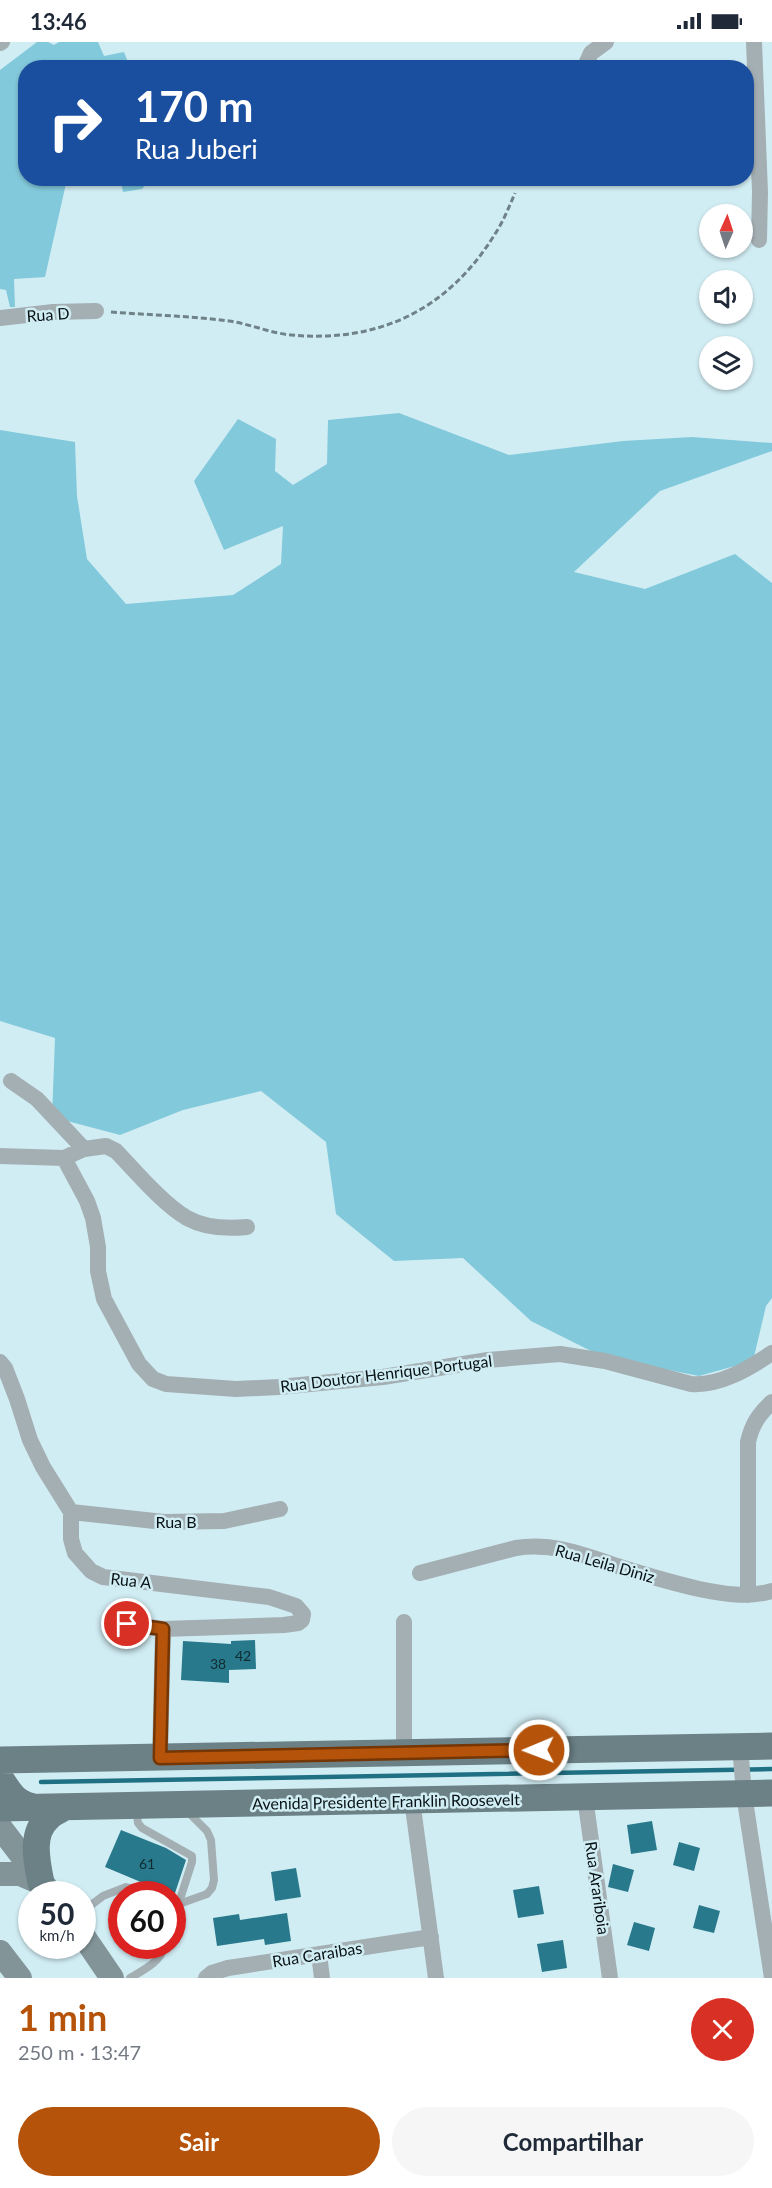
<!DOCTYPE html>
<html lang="pt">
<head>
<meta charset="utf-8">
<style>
  :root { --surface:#fff; --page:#f6f6f7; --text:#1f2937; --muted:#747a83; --accent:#b45309 }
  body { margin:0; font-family:Lato,sans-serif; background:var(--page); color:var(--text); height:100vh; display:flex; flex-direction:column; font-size:22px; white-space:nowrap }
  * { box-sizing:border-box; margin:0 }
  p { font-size:20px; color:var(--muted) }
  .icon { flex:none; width:33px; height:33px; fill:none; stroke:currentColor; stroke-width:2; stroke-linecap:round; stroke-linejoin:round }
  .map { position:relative; height:1936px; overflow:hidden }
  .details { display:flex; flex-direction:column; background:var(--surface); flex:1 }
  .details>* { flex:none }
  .banner { position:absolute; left:18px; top:18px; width:736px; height:126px; border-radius:24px; box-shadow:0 2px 4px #0004; background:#1a4fa0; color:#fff; overflow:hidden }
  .needle { width:39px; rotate:3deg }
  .buttons { position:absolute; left:699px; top:162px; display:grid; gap:12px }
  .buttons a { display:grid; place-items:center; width:54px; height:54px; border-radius:50%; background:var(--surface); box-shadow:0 2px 4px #0004; font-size:30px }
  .speed { position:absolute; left:18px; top:1839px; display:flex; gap:12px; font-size:30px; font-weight:700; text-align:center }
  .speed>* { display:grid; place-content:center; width:78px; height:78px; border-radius:50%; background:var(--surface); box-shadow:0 2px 4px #0004; line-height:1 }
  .speed small { font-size:15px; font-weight:400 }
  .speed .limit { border:9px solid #d22; background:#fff; color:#111 }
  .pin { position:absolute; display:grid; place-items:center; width:51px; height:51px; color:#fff; margin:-26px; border:3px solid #fff; border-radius:50%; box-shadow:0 2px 6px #0007 }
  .me { position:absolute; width:66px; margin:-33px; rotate:269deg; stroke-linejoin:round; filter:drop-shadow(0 0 4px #0008) }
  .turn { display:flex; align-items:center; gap:21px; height:126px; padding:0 18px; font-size:27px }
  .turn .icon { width:78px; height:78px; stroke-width:2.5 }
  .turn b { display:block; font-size:42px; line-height:51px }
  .round { display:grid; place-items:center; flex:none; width:63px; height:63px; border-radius:32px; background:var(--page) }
  .summary { display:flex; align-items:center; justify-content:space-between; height:102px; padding:0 18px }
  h1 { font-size:36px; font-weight:700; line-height:45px; color:var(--accent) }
  .button { display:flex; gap:12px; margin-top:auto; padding:12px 18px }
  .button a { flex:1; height:69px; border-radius:36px; background:var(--accent); color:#fff; font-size:24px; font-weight:700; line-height:69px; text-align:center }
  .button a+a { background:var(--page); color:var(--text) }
  .status { display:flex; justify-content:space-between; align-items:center; height:42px; padding:0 30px; background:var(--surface); direction:ltr }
  .status svg { height:16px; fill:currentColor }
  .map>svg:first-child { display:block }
  .green { fill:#82c9db }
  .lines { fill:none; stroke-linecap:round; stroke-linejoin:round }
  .stream { stroke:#1f7082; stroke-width:4.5 }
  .building { fill:#27798b }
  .path { stroke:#6f8287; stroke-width:3; stroke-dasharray:6 3; stroke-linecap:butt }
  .service { stroke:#a4afb3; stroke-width:8 }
  .minor { stroke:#a4afb3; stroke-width:16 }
  .secondary { stroke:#839499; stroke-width:24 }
  .primary { stroke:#6b8186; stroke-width:27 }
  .route-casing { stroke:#753606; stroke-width:15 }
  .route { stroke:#b45309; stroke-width:10 }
  .labels { text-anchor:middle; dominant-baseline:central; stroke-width:5; stroke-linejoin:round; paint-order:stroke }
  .number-label { font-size:14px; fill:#102b32 }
  .street-label { font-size:16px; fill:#081114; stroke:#d1edf4 }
</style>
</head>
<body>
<div class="status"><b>13:46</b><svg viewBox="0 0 49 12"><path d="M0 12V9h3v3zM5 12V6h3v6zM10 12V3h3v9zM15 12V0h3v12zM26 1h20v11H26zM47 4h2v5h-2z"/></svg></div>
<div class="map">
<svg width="772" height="1936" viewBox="0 0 772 1936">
  <rect width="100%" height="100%" fill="#d1edf4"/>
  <path class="green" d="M37,0H48L54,3L59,0H98L104,14L124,10L130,25L26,26V136L67,137L45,235L14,237L15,265H10L6,248L0,247V28Z
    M91,137V136L150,137L142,147L123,150L121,140L92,139Z
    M399,371L509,413L623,399L692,395L772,401V409L660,449L574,530L645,547L735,512L772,541V1256L766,1264L753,1319L699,1334L603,1315L531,1279L463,1216L394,1219L336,1172L326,1100L261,1049L183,1068L120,1093L52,1075L55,996L0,979V388L75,400L77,454L87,517L126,562L233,553L281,522L283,484L224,508L194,439L238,377L276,397L275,429L293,443L327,422L328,378Z"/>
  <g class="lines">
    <path class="stream" d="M41,1740L772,1727"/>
  </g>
  <path class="building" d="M255,1598L256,1627L229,1628V1641L181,1638L183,1599L231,1602V1599Z
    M652,1779L657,1808L631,1812L627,1783Z
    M121,1788L166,1806L186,1818L174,1854L105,1825Z
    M679,1800L700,1806L694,1829L673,1823Z
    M613,1822L634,1828L628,1850L608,1845Z
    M296,1826L301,1855L275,1859L271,1830Z
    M539,1844L544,1872L518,1876L513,1848Z
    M699,1863L720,1869L714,1891L693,1886Z
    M287,1871L291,1899L265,1903L264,1897L217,1904L213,1876L239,1872L240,1878Z
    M634,1880L655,1886L649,1909L627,1903Z
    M563,1898L567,1926L542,1930L537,1902Z"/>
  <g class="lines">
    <path class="path" d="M111,270C150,273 190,274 229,279C250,282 270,291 291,293C379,301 448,268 495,192C503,180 509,165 515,151"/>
    <path class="service" d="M136,1767L138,1781L142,1786L192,1814V1820L172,1882
      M172,1860L179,1862L207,1852L212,1846L214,1838L211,1798L207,1789L187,1769
      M82,1870L103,1854L126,1845L151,1852
      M130,1936C145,1927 160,1920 165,1904"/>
    <path class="minor" d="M754,0L760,150L759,198
      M0,1L2,0
      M586,22L591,11L606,0
      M0,276L53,270L96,269
      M84,1107L106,1104L116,1109C135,1129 164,1163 187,1176C205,1186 227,1187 247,1185
      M0,1114L64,1116L84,1107L37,1057L11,1039
      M64,1116L87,1159L93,1176L98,1205V1229L104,1257L139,1322L153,1337L166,1342L236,1347L279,1345L383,1335L488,1318L560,1312L605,1319L691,1342C720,1344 748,1327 772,1311
      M0,1320L5,1326L17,1357L30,1398L43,1425L71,1470V1497L75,1511L91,1529L103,1535L269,1555L296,1564L303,1572L302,1578L298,1581L284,1583L163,1587L127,1582
      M71,1470L164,1480L224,1479L280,1467
      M420,1531L516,1506C554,1500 587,1514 623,1526C649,1534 673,1541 699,1547C723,1552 748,1556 772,1549
      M748,1553V1400C752,1382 759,1372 772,1360
      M404,1580V1711
      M740,1704L744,1752L772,1936
      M160,1716L163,1587
      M585,1755L610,1936
      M412,1758L436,1936
      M319,1912L322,1936
      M206,1936L212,1931L228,1926L431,1895"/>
    <path class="secondary" d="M0,1785L51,1852
      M0,1832H20L41,1841
      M82,1892L112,1936
      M0,1910L20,1936"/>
    <path class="primary" d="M0,1718L772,1704
      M0,1736C12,1754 14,1760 36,1766
      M0,1766L772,1751
      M41,1841C37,1820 30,1792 48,1776C52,1771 60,1768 65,1765"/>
  </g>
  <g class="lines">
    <g class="route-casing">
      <path id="route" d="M127,1582L163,1587L160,1716L539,1708"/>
    </g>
    <use href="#route" class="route"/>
  </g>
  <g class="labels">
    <g class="number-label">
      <text x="243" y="1613">42</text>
      <text x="218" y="1621">38</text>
      <text x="147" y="1821">61</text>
    </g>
    <g class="street-label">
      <text transform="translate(48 272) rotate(-4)">Rua D</text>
      <text transform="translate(386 1331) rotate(-7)">Rua Doutor Henrique Portugal</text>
      <text x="176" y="1479">Rua B</text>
      <text transform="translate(605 1521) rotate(16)">Rua Leila Diniz</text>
      <text transform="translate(131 1538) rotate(6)">Rua A</text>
      <text transform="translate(386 1759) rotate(-1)">Avenida Presidente Franklin Roosevelt</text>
      <text transform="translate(598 1846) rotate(82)">Rua Arariboia</text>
      <text transform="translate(317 1912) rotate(-9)">Rua Caraibas</text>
    </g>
  </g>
</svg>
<div class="buttons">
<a><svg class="needle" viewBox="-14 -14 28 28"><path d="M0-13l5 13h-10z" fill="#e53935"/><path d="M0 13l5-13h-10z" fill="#747a83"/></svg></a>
<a><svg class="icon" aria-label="sound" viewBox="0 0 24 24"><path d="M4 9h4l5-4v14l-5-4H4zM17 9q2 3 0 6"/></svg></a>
<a><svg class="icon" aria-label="layers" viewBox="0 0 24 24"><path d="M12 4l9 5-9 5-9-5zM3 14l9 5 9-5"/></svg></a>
</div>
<div class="speed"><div>50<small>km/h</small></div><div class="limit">60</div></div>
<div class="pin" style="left:127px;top:1582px;background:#d93025"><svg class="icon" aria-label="arrive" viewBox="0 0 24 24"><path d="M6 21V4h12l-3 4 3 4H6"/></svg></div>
<svg class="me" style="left:539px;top:1708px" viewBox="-20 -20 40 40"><circle r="17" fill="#b45309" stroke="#fff" stroke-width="3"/><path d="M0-11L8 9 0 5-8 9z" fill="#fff"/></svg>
<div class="banner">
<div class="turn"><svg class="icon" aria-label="right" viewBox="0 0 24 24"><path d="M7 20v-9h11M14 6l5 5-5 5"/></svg><div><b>170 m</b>Rua Juberi</div></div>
</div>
</div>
<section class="details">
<div class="summary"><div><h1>1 min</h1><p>250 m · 13:47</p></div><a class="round" style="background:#d93025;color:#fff"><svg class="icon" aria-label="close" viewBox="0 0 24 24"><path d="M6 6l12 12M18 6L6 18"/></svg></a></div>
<div class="button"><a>Sair</a><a>Compartilhar</a></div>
</section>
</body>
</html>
